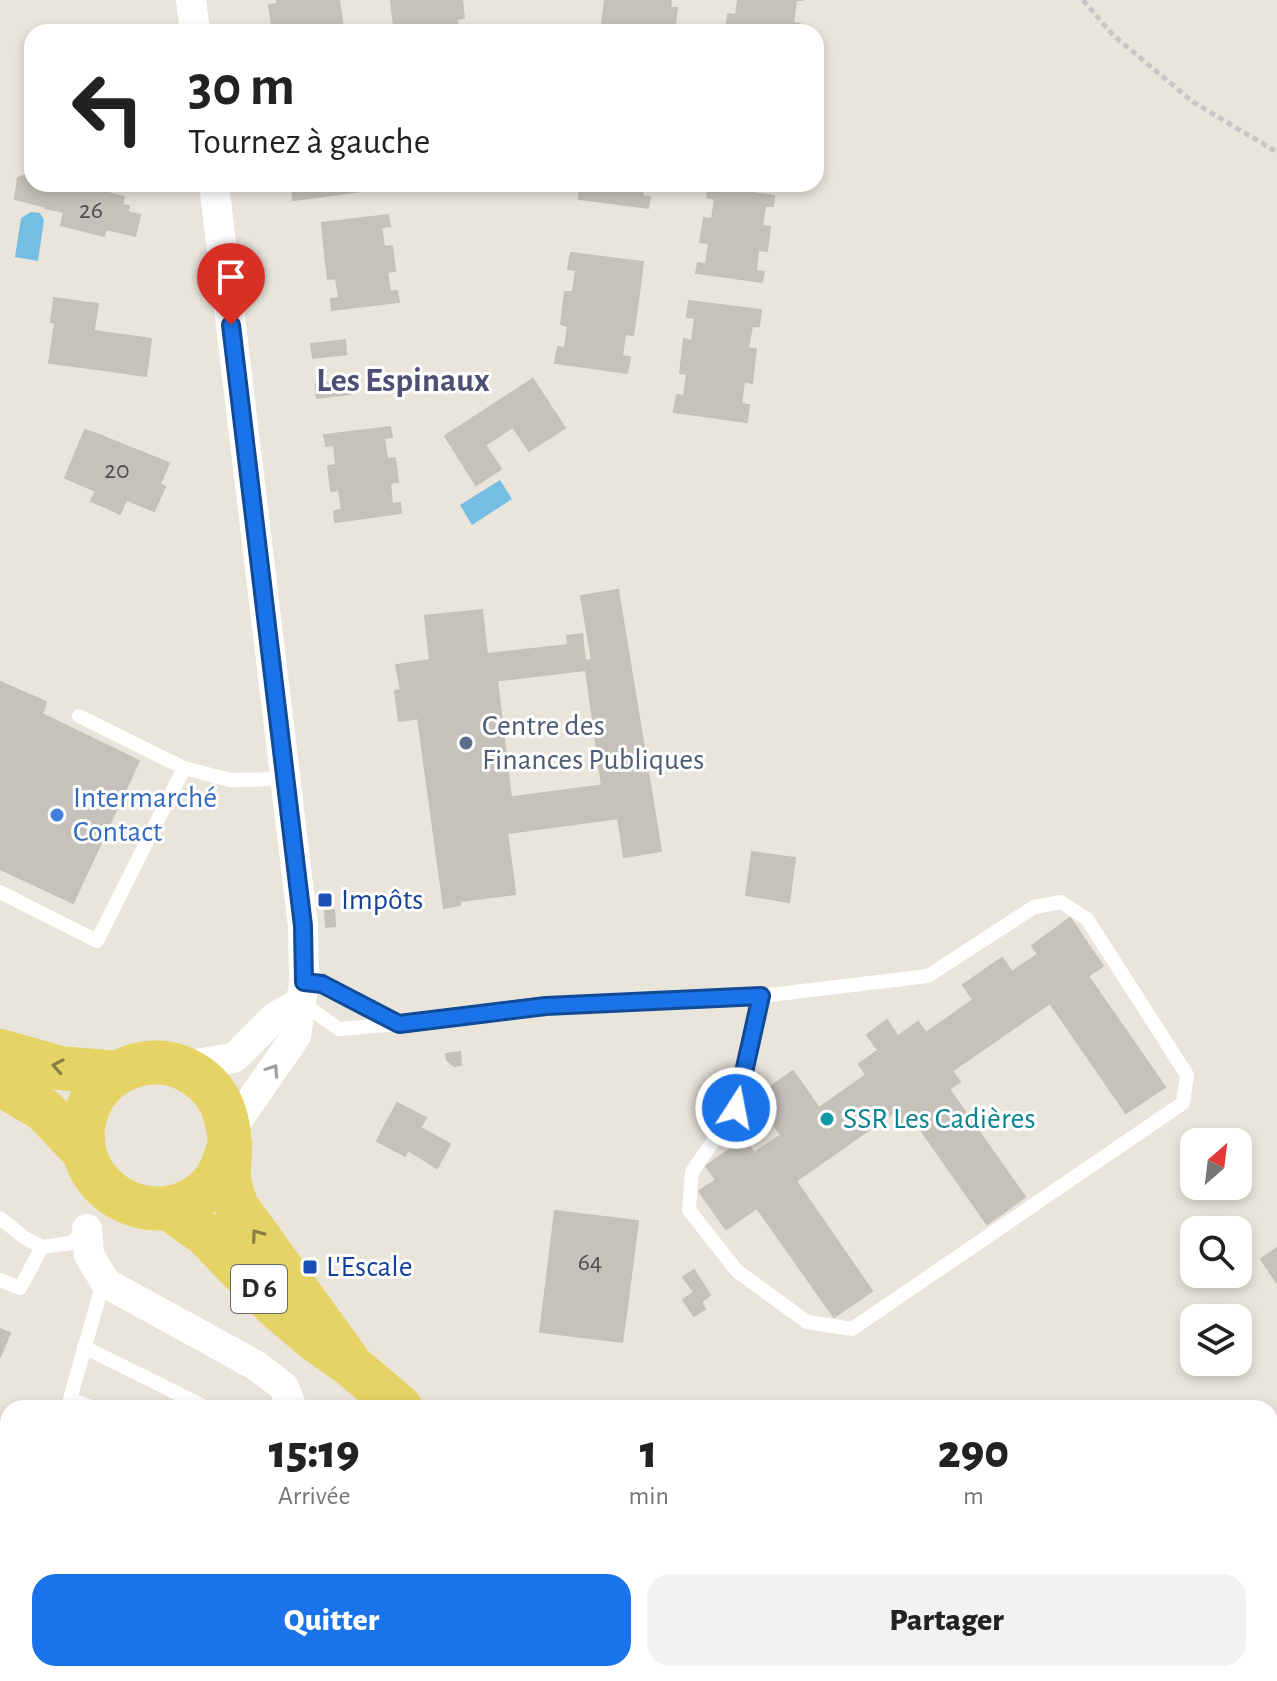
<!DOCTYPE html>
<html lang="fr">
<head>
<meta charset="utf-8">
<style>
  :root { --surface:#fff; --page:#f2f2f2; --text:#222; --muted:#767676; --accent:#1a73e8 }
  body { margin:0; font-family:"Alegreya Sans",sans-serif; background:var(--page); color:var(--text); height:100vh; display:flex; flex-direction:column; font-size:30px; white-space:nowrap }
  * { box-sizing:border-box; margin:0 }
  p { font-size:26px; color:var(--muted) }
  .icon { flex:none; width:44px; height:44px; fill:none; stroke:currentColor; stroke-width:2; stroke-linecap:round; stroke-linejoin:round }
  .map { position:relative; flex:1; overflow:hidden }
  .drawer { position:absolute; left:0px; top:1400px; width:1278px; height:282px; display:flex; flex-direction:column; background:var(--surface); border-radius:24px 24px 0 0; box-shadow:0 4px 12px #0003 }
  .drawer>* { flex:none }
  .top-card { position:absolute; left:24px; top:24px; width:800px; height:168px; border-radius:24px; box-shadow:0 4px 12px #0003; background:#fff; color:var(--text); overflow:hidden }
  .needle { width:52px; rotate:28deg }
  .tools { position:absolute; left:1180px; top:1128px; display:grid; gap:16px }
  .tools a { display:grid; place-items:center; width:72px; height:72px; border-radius:16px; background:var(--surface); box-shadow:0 4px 12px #0003; font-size:40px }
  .pin { position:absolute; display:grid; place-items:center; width:68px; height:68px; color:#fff; margin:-82px -34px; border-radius:50% 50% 50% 0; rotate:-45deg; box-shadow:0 0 8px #0007 }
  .pin .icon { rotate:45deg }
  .me { position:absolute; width:88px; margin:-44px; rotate:11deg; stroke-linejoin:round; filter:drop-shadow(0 0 6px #0008) }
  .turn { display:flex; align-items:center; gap:28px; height:168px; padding:0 32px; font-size:36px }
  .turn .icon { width:104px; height:104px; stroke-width:2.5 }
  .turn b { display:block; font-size:56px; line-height:68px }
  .eta { display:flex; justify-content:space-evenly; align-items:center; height:136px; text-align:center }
  .eta b { font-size:48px; font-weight:800; line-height:56px }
  .cta { display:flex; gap:16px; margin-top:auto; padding:16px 32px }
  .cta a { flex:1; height:92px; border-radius:24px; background:var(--accent); color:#fff; font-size:32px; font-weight:800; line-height:92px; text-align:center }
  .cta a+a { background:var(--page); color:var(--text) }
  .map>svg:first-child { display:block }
  .water { fill:#76bde4 }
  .building { fill:#c5c2bb; stroke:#c5c1b5; stroke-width:2; fill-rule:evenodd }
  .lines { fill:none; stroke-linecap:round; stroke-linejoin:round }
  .path { stroke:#c7c7c7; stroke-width:5; stroke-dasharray:6 4; stroke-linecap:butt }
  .lane { stroke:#fff; stroke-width:14 }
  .street { stroke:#fff; stroke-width:30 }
  .primary { stroke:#e5d365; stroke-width:44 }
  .oneway { stroke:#877e47 }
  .oneway2 { stroke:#9f9f9f }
  .route-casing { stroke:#114b97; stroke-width:20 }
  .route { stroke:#1a73e8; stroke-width:14 }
  .service-dot { fill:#5c6f8a; stroke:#fff; stroke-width:3 }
  .shop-dot { fill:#3f7fe0; stroke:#fff; stroke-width:3 }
  .transit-dot { fill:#1a4fb4; stroke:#fff; stroke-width:3 }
  .culture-dot { fill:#0f9aa8; stroke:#fff; stroke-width:3 }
  .labels { text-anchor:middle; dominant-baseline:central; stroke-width:6; stroke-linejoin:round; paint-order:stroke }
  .number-label { font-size:26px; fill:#504f4e }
  .shield { fill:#fff; stroke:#696969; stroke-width:2 }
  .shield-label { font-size:28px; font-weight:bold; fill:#292929 }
  .service-label { font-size:30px; fill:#4e5e75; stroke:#fff; text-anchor:start }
  .shop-label { font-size:30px; fill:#366cbe; stroke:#fff; text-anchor:start }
  .transit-label { font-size:30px; fill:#164399; stroke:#fff; text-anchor:start }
  .culture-label { font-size:30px; fill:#0d838f; stroke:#fff; text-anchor:start }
  .quarter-label { font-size:34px; font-weight:bold; fill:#4d5075; stroke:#fff }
</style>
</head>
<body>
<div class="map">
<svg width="1277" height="1681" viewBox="0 0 1277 1681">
  <rect width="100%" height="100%" fill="#eae5db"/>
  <path class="water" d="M31,212L40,213L44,220L38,261L15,257L21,218Z
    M500,480L512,499L472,525L460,505Z"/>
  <path class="building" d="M277,0H339L343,27L335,28V32H273L269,5L277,4Z
    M391,0H462L464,18L457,19L458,32H403L402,26L394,27Z
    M605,0H671L670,8H677L674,32H601Z
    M738,0H804H796L793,23L800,24L799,32L726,30L728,14L736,15Z
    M32,173L30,187L17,184L18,178Z
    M32,178V184H51L49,192L30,187Z
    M17,184L49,192L46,207L15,199Z
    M51,184H73L124,197L122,205L129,206L123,233L106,229L104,236L61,225L64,212L45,208Z
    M299,184H362L363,191L293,200L292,188H300Z
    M414,184H471L415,191Z
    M589,184H644L642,196L650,197L648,208L579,199L580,188L588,189Z
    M709,187L774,196L773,206H765L762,226L770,227L767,251L758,250L756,271L764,272L762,282L696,273L698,263L706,264L709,243L700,242L704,218L712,219L715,199L707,197Z
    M127,212L140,215L135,236L123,233Z
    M388,215L390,226L381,227L384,247L392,246L395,271L387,272L390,292L397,291L399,302L332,310L331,299L339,298L336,278L328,279L325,255L333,254L331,233L323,234L322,223Z
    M331,233L333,254L325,255L323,234Z
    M571,253L643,262L641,278H633L630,300L638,301L633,335L625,334L622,356L630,357L627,373L555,363L558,347L565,348L568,326L561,324L565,292H573L576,270L568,269Z
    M633,278H641L638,301L630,300Z
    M54,298L89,303L86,327L94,328V331L145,338L140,375L89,368L90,360L57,356L61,324L51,322Z
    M689,301L761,310L759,326H752L748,348L756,349L752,383L744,381L741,404L749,405L747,422L674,412L677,395L684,396L687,374L680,373L684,339L692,341L695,318L687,317Z
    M89,303L98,304L94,328L86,327Z
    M55,323L61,324L57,356L90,360L89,368L49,363Z
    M145,338L151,339L146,376L140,375Z
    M345,340L346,354L313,358L311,344Z
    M533,379L540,390L529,396L522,386Z
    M349,380L351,394L317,398L316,384Z
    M522,386L529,396L540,390L565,428L529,451L513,427L485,445L501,469L476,485L445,436Z
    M390,427L392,437L384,438L387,459L395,458L398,482L390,483L392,504L400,503L401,513L335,522L334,511L342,510L339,490L331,491L328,466L336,465L334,445L326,446L324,435Z
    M85,430L94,433L86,451L78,447Z
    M94,433L169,463L160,484L165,487L154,511L118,496L112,510L91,501L96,491L65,478L78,447L86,451Z
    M118,496L126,500L120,514L112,510Z
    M618,590L661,851L624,857L618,818L515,832L513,817L505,818L514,884L458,892L450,828L453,827L449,793L441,794L438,775H446L445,766L436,767L429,717L399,721L395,691L401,690L396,665L430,660L425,616L482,610L487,654L568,645L567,636L582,634L585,661L592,660L581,596ZM593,669L612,784L507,798L493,681Z
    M593,669L612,784L602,786L586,670Z
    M497,680L511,798H507L493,681Z
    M0,682L46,702L42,714L139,761L73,903L0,869Z
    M429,717L436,767L445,766L446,775H438L441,794L449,793L453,827L450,828L458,892L514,884L515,894L460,901V905L444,908L418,718Z
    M513,817L515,832L507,833L505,818Z
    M752,852L795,858L789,902L746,895Z
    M334,910L335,926L326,927L325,911Z
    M1070,918L1103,966L1088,976L1165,1087L1126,1113L1050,1003L952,1071L960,1082L949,1089L1025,1197L987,1224L911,1116L901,1123L893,1113L796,1181L872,1291L834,1317L757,1208L726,1229L699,1191L716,1180L706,1166L744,1139L754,1153L781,1135L755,1098L793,1071L819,1108L866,1075L859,1064L918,1022L926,1033L973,1000L963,985L1002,958L1012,972L1038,954L1032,946Z
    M887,1020L898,1037L878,1050L867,1035Z
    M460,1052L461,1065L454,1066L447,1060L446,1054Z
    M397,1103L426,1118L420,1128L450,1144L437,1168L381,1133Z
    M381,1133L409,1148L405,1156L377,1141Z
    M555,1211L638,1221L627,1307L600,1303L598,1324L542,1317Z
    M1277,1248V1283L1261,1259Z
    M694,1270L710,1295L701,1302L705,1309L694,1316L683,1300L694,1292L683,1277Z
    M600,1303L627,1307L622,1342L540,1332L542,1317L598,1324Z
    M0,1329L10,1333L0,1357Z
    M8,1431V1508L0,1505V1450Z
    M1270,1610L1277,1616V1666L1270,1660Z
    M0,1626L8,1631V1648L3,1646L0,1652Z
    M8,1663V1674H58L55,1681H0Z
    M84,1674H115L129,1681H88L82,1678Z
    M275,1674H334L332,1678L338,1681H279L281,1677Z
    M334,1674H401L397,1681H338L332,1678Z
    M502,1674H565L575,1681H511Z
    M606,1674H624L628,1681H590Z"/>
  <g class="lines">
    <path class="path" d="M1083,0L1113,35L1193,102L1277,152"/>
    <path class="lane" d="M79,716L184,768
      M0,892L97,941L184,768L230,780L286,779
      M304,982L322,984L399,1024
      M301,1002L339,1029L399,1024L546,1006L761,996L928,976L1034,907L1061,902L1087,919L1187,1075L1183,1103L852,1329L807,1322L737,1271L689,1210L692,1172L736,1108L761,996
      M0,1218L25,1238L42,1247L71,1243L86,1230
      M0,1280L20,1288L42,1247
      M84,1347L207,1408
      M94,1408L70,1399L104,1279"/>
    <path class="street" d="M191,0L195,32
      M214,184L303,926L304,982L296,1036L230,1131
      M181,1066L234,1058L275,1017L301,1002
      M87,1229L89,1255L106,1283L257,1366L284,1387L292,1408
      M243,1681L246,1674"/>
    <path class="primary" d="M0,1051L60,1068L117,1073
      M0,1084L44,1110L84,1152
      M230,1143C225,1159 221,1175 209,1187C162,1235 77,1197 83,1129C85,1105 99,1082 121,1071C141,1061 166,1059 185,1069C221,1086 230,1117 230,1154C229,1164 228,1175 230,1184C231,1192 235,1200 237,1207L352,1366
      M170,1209L206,1235L275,1306L314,1339L352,1366L401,1408
      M749,1674L758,1681"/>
  </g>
  <defs><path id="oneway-chevron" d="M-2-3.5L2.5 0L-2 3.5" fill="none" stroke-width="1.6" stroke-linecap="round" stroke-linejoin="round" transform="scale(2)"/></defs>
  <g class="oneway">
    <use href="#oneway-chevron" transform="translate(58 1066) rotate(-170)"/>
    <use href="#oneway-chevron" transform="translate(257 1235) rotate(-126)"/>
  </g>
  <use class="oneway2" href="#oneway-chevron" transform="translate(273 1070) rotate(-56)"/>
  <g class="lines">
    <g class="route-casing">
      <path id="route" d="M231,325L303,926L304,982L322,984L399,1024L546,1006L761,996L736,1108"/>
    </g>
    <use href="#route" class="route"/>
  </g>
  <circle class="service-dot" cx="466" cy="743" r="8"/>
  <circle class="shop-dot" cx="57" cy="815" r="8"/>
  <g class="transit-dot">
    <rect x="317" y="892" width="16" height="16" rx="4"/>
    <rect x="302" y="1259" width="16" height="16" rx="4"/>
  </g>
  <circle class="culture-dot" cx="827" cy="1119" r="8"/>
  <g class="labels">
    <g class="number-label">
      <text x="91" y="210">26</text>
      <text x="117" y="470">20</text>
      <text x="590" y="1262">64</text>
    </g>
    <rect class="shield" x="231" y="1265" width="56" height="48" rx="6"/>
    <g class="shield-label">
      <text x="259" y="1289">D 6</text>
    </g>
    <g class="service-label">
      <text x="482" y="726">Centre des<tspan x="482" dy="34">Finances Publiques</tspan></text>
    </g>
    <g class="shop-label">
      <text x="73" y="798">Intermarché<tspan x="73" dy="34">Contact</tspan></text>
    </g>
    <g class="transit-label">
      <text x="341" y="900">Impôts</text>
      <text x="326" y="1267">L'Escale</text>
    </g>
    <g class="culture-label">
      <text x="843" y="1119">SSR Les Cadières</text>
    </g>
    <g class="quarter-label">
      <text x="403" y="381">Les Espinaux</text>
    </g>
  </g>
</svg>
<div class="tools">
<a><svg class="needle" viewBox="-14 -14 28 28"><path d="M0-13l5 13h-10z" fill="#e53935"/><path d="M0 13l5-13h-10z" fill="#767676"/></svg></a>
<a><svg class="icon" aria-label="search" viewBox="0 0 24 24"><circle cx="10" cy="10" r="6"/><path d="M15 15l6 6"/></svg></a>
<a><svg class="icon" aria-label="layers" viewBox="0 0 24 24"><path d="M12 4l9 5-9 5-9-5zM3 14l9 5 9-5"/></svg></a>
</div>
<div class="pin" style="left:231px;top:325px;background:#d93025"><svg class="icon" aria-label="arrive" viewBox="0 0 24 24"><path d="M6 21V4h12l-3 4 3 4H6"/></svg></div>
<svg class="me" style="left:736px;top:1108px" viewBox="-20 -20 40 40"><circle r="17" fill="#1a73e8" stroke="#fff" stroke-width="3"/><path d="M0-11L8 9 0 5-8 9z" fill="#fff"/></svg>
<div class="top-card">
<div class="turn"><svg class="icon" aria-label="left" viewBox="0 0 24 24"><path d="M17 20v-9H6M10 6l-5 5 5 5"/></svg><div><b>30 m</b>Tournez à gauche</div></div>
</div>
<section class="drawer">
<div class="eta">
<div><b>15:19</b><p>Arrivée</p></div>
<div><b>1</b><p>min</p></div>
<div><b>290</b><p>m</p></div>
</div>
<div class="cta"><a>Quitter</a><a>Partager</a></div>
</section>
</div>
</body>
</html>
